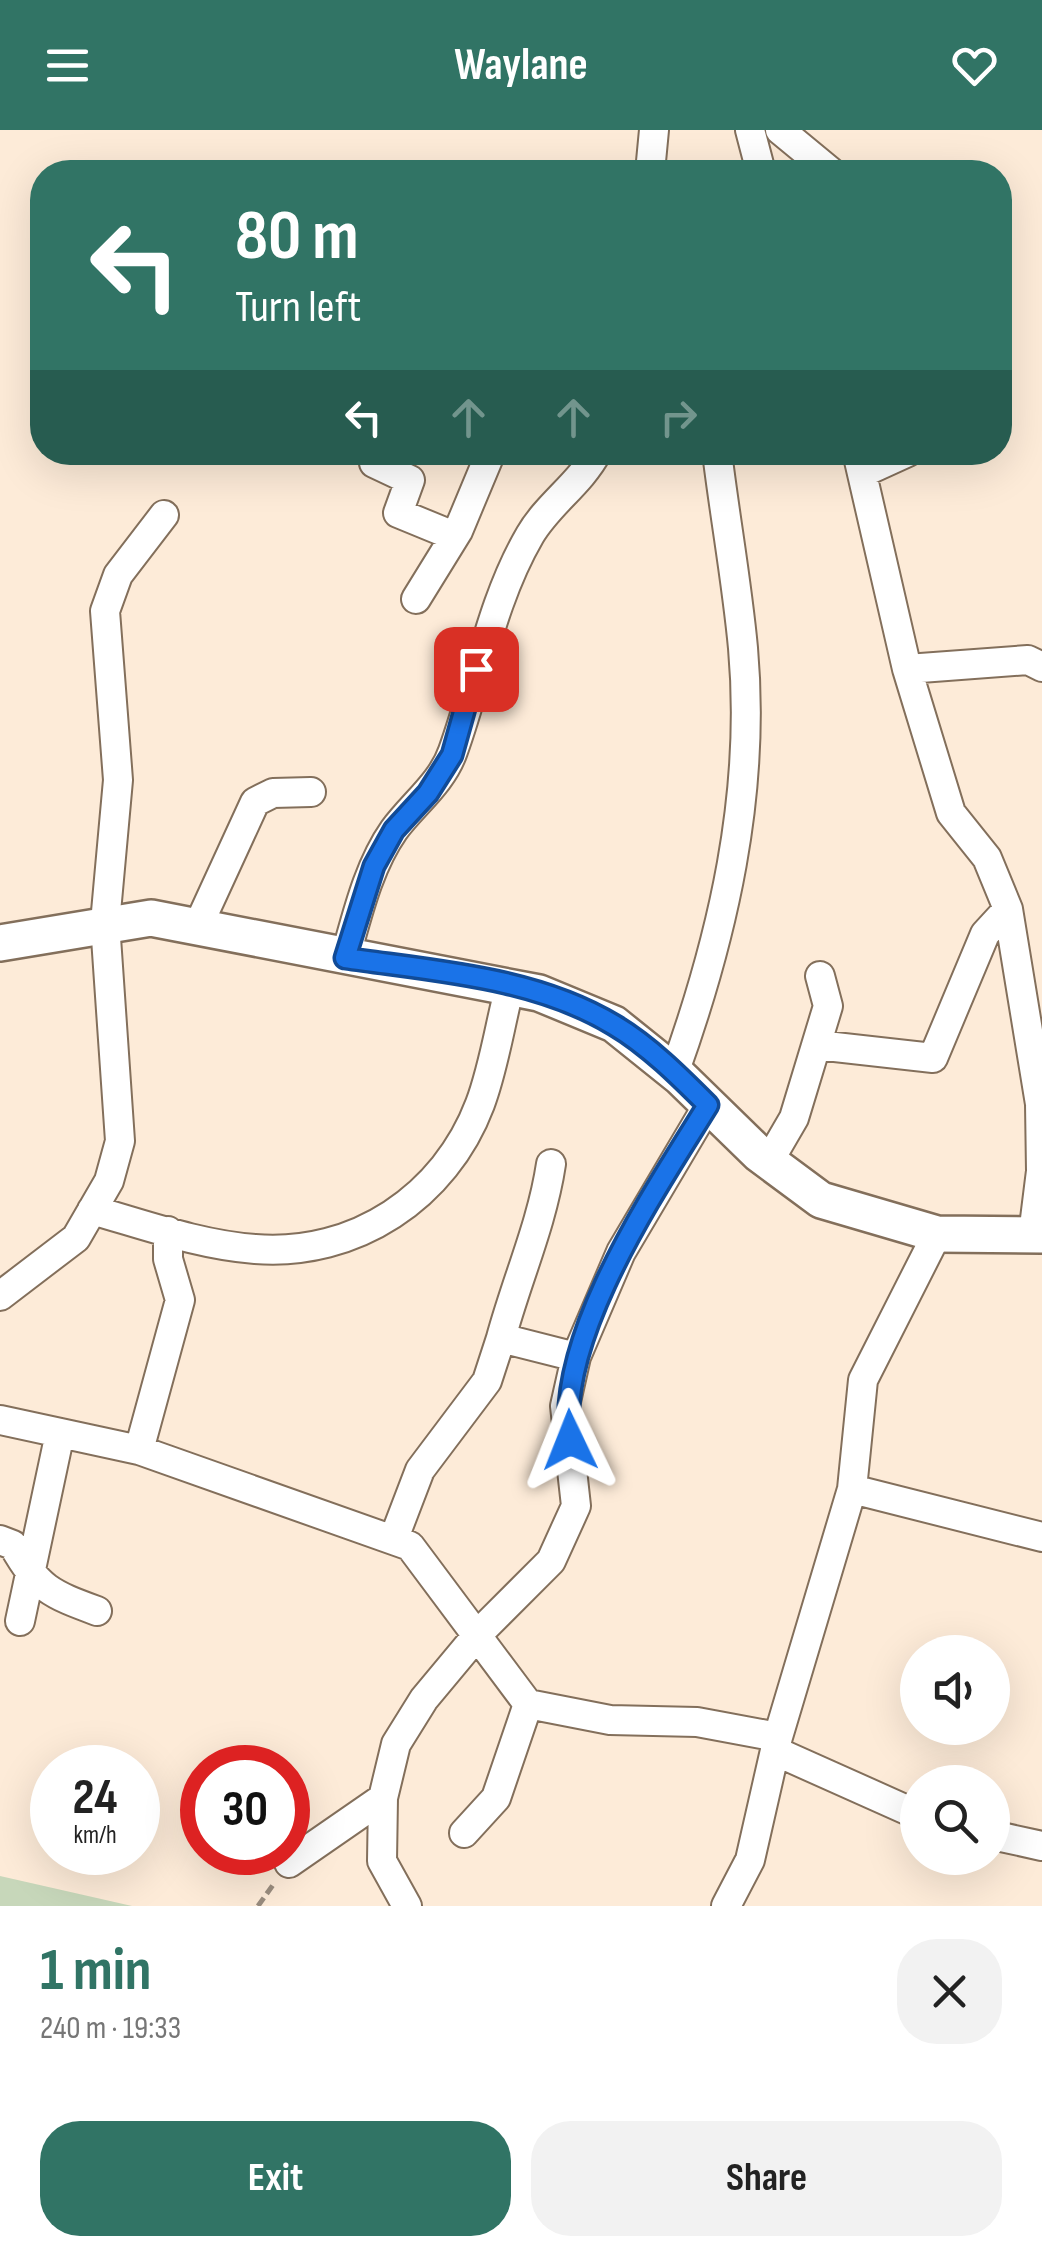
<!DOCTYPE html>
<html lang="en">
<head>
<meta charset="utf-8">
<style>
  :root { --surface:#fff; --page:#f2f2f2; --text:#222; --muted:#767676; --accent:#317465 }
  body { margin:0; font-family:"Sofia Sans Condensed",sans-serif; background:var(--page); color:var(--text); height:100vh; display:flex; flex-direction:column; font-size:38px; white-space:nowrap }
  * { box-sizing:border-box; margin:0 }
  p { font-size:32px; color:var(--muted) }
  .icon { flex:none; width:55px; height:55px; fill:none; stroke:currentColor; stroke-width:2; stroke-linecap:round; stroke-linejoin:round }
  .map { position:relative; height:1776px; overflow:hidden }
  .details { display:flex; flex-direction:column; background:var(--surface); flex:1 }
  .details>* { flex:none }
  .guide { position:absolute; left:30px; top:30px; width:982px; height:305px; border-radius:40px; box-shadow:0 10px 40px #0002; background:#317465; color:#fff; overflow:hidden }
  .buttons { position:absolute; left:900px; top:1505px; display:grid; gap:20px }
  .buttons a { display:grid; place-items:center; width:110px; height:110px; border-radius:50%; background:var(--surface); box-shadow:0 10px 40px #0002; font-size:50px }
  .speed { position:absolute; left:30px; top:1615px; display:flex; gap:20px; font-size:50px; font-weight:700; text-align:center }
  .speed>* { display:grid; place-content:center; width:130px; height:130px; border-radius:50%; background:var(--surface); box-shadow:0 10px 40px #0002; line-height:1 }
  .speed small { font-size:25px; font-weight:400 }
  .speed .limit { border:15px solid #d22; background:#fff; color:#111 }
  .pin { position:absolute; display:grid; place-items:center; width:85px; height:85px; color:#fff; margin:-42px; border-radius:20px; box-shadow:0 5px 15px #0006 }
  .me { position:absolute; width:110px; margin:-55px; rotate:358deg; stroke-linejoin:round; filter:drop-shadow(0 0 8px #0008) }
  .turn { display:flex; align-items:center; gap:35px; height:210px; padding:0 40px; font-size:45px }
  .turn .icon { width:130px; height:130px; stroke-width:2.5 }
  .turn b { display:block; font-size:70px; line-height:85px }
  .lanes { display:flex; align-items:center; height:95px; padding:0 40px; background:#0003; justify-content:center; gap:50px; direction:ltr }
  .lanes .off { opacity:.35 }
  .round { display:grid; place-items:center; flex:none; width:105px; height:105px; border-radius:40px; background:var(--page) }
  .headline { display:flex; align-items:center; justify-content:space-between; height:170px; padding:0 40px }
  h1 { font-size:60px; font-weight:700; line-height:75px; color:var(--accent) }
  .button { display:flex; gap:20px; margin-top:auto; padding:20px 40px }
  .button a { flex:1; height:115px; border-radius:40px; background:var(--accent); color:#fff; font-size:40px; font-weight:700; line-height:115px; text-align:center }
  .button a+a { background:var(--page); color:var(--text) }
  header { display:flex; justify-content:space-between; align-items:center; height:130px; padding:0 40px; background:var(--accent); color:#fff; font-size:45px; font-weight:700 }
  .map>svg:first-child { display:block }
  .green { fill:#c7d7ba }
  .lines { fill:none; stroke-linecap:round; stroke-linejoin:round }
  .minor-casing { stroke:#836f5b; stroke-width:32 }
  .tertiary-casing { stroke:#836f5b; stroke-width:40 }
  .path { stroke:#998c7e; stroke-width:5; stroke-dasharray:10 5; stroke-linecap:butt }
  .minor { stroke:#fff; stroke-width:28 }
  .tertiary { stroke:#fff; stroke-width:35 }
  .route-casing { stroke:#114b97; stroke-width:25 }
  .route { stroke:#1a73e8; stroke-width:18 }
</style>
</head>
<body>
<header><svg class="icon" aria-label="menu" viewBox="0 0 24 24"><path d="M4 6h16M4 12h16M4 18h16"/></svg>Waylane<svg class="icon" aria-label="heart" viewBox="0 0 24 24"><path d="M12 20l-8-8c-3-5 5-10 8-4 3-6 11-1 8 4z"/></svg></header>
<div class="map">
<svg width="1042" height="1776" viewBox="0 0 1042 1776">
  <rect width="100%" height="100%" fill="#fdebd8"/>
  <path class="green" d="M0,1746L132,1776H0Z"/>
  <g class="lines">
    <g class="minor-casing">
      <path id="minor" d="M750,0L761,42
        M780,0L831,42
        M650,42L654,0
        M857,322L907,539L951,683L987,728L1008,779L1040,974L1041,1041L1033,1105
        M374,333L410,350L398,383L454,406
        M862,343L908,322
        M416,469L458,401L491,322
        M907,539L1028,530L1042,537
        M198,796L255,672L273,663L311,662
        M345,828C357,786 368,737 394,700C413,674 442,653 453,621C479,549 491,472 530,405C548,374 580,354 597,322
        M817,915L933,928L985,804L1008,779
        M674,943C723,807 756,664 743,518C737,453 725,388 717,322
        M769,1031L794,988L828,876L820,846
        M92,1080C145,1095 200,1115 255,1119C355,1127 445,1067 480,974C494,937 500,894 510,856
        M0,1166L76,1108L109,1051L120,1011L105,793L118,650L105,481L118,445L164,385
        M501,1208C517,1149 542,1094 551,1034
        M0,1290L139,1320L410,1416L528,1574L610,1590L697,1592L778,1607
        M139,1320L180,1170L168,1129V1101
        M852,1359L1042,1407
        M394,1408L420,1340L487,1251L501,1208L576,1227
        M0,1410L13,1415C38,1459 51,1464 97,1481
        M20,1491L60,1303
        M775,1621L918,1685
        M464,1703L496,1668L528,1574
        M992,1705L1042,1716
        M289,1733L383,1668
        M407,1776L382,1731L383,1668L396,1614L424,1569L479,1503L551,1431L576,1376L565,1276L576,1227L621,1122L708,975
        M726,1776L750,1730L778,1607L852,1359L863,1250L937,1104"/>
    </g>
    <g class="tertiary-casing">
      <path id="tertiary" d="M0,813L151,788L539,863L614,894L680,947L759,1024L821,1070L937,1104L1042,1105"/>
    </g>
    <path class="path" d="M258,1776L273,1755"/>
    <use href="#minor" class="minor"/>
    <use href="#tertiary" class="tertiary"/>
  </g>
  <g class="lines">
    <g class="route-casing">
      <path id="route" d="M476,539L452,625L428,663L394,700L374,736L345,828C434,841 535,847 614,895C648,915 680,947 708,975C655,1061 555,1208 570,1310"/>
    </g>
    <use href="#route" class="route"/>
  </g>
</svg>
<div class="buttons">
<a><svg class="icon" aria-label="sound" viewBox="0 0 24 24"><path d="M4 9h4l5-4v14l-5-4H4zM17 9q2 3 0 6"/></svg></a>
<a><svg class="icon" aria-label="search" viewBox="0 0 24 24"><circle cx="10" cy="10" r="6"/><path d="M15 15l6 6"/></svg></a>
</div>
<div class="speed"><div>24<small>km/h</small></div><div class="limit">30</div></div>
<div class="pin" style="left:476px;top:539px;background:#d93025"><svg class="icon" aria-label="arrive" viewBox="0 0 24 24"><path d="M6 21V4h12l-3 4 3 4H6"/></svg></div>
<svg class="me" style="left:570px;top:1310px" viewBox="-20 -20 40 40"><path d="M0-17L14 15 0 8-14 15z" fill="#1a73e8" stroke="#fff" stroke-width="4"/></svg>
<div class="guide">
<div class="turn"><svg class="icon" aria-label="left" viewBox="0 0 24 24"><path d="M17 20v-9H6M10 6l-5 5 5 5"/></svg><div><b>80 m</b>Turn left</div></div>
<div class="lanes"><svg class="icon" aria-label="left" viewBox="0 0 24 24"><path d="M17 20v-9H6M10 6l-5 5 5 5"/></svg><svg class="icon off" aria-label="ahead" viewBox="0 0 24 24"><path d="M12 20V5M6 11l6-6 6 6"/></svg><svg class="icon off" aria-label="ahead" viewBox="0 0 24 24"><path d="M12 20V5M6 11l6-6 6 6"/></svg><svg class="icon off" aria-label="right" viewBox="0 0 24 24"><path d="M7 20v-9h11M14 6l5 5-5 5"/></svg></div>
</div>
</div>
<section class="details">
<div class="headline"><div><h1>1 min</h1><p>240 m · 19:33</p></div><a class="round"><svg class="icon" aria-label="close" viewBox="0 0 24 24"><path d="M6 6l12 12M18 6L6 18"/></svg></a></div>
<div class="button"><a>Exit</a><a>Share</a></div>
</section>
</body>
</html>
